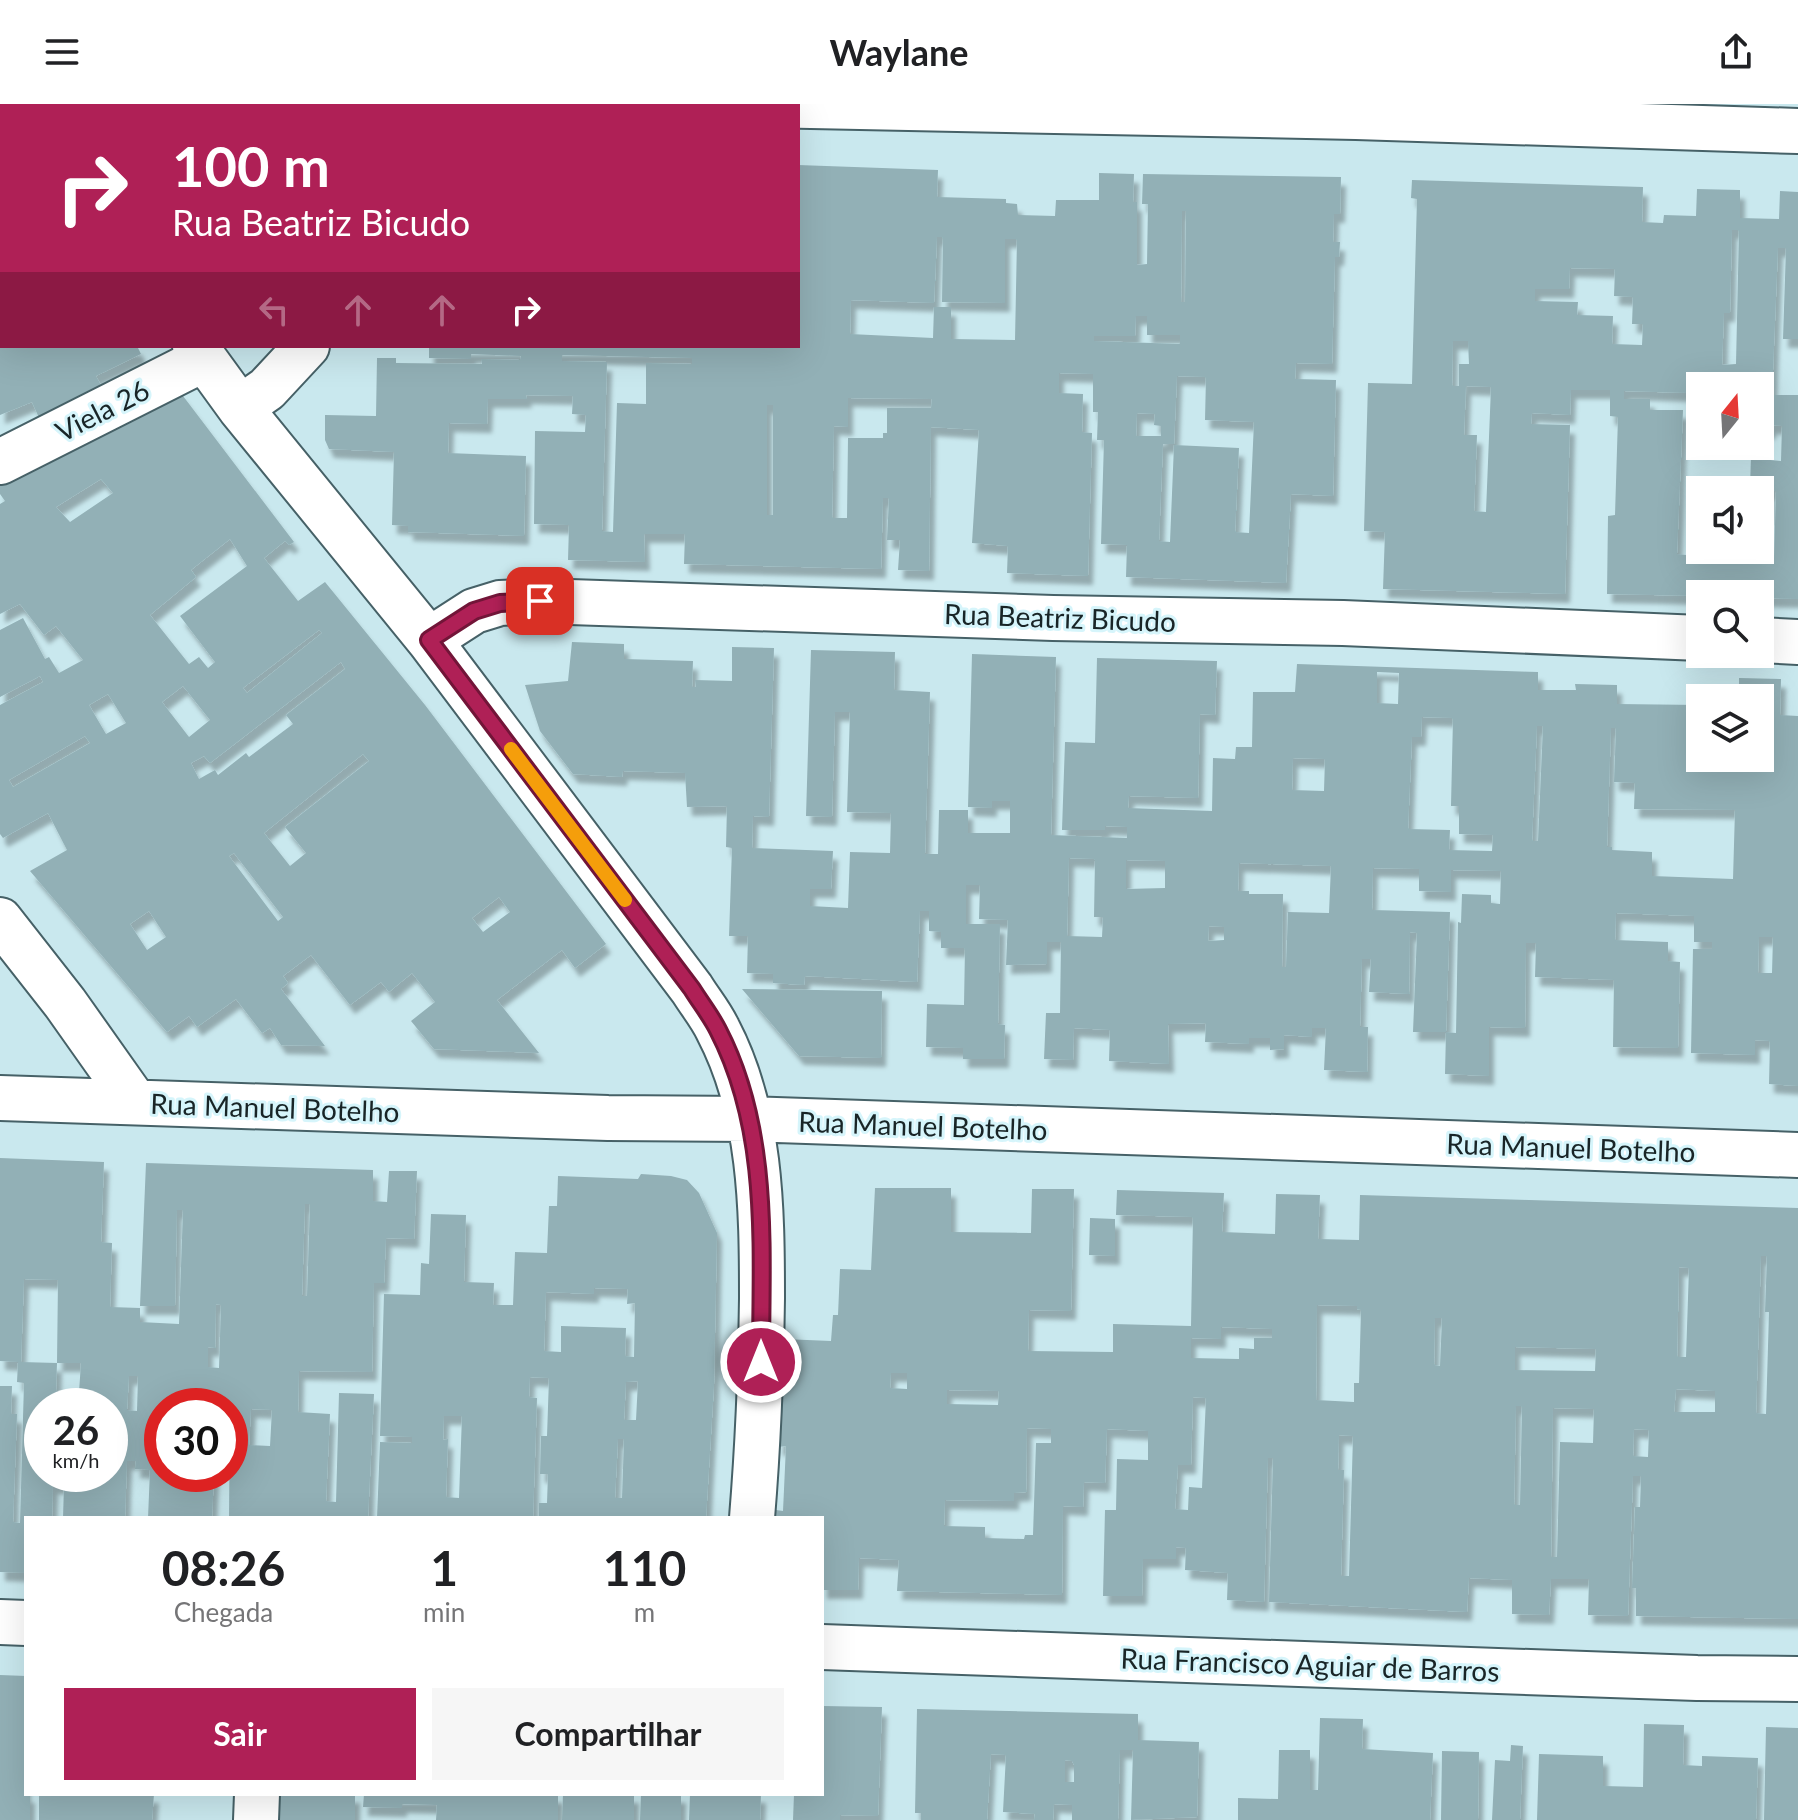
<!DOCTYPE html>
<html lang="pt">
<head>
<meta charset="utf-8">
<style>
  :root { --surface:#fff; --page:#f6f6f6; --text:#202124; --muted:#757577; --accent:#af2056 }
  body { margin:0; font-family:Lato,sans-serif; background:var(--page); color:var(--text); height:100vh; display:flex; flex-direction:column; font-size:30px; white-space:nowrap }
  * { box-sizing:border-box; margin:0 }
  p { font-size:26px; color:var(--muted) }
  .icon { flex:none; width:44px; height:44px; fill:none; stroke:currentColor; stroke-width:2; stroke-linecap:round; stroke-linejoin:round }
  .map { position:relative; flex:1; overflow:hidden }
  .drawer { position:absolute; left:24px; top:1412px; width:800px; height:280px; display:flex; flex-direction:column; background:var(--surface); border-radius:0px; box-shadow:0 8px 32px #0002 }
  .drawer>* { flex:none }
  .top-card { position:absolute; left:0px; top:0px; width:800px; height:244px; box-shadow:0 8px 32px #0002; background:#af2056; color:#fff; overflow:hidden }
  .needle { width:52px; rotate:18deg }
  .controls { position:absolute; left:1686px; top:268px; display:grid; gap:16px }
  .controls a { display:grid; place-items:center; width:88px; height:88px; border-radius:0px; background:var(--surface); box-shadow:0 8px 32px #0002; font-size:40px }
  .speed { position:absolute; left:24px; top:1284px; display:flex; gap:16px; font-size:40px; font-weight:700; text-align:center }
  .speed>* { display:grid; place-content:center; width:104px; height:104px; border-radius:50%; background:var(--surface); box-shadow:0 8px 32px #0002; line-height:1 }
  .speed small { font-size:20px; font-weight:400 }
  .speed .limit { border:12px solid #d22; background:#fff; color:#111 }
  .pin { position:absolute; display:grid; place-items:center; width:68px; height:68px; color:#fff; margin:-34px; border-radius:16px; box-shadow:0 4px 12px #0006 }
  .me { position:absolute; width:88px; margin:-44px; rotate:0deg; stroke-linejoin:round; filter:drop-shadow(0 0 6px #0008) }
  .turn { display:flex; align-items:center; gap:28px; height:168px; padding:0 40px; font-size:36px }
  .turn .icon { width:104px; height:104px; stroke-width:2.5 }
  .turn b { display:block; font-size:56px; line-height:68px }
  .lanes { display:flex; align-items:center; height:76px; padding:0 40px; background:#0003; justify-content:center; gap:40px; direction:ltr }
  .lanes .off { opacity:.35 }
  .eta { display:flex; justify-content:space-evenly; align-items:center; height:136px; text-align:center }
  .eta b { font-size:48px; font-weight:700; line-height:56px }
  .primary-button { display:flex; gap:16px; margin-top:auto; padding:16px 40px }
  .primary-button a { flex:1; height:92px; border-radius:0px; background:var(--accent); color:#fff; font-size:32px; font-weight:700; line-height:92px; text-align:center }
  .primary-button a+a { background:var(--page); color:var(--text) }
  header { display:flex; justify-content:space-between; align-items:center; height:104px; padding:0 40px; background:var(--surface); font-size:36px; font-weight:700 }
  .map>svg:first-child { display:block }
  .building { fill:#92b0b6; fill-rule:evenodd; filter:url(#shadow) }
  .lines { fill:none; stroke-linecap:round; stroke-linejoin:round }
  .minor-casing { stroke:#466167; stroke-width:48 }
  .minor { stroke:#fff; stroke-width:44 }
  .route-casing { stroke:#721538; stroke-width:20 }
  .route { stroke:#af2056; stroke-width:14 }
  .slow { stroke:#f59e0b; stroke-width:14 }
  .labels { text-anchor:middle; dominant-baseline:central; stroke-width:6; stroke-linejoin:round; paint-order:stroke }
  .street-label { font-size:28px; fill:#192527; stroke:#d6f5fb }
</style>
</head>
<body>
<header><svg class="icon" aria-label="menu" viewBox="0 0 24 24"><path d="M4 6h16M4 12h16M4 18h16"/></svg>Waylane<svg class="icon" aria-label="share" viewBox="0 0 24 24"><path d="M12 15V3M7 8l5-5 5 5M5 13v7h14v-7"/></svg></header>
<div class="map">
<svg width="1798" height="1716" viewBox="0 0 1798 1716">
  <defs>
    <filter id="shadow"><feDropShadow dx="5" dy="9" stdDeviation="2" flood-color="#0004"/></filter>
  </defs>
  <rect width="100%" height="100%" fill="#c9e8ee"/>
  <path class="building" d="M798,61L938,66L937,93L1006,95V99L1017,100L1018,111L1055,112L1056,96H1099V69L1134,70L1133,98H1137V161L1147,160L1148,100H1142L1143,70L1341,73L1340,110H1334L1333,138H1340L1339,153H1335L1332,260L1296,259L1295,275L1336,276L1333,392L1291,390L1286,479L1126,473L1127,441L1101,440L1104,336H1097L1098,308H1093V270L1059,269V289L1083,290L1082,328L1092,329L1088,472L1007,469L1008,442L972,439L979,326L931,323L929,467L898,466L900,436H887L889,394H883L881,465L684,460L685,430H644L645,458L568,456L569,421L534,420L535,327L585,328L586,311L572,310L573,292L526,291L527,295H488L487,320L449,319L448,349L526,352L524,432L408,428V422L392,421L394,348L329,345L325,336V311L376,312L377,254H396V259L482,260L481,255L520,256L521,252L471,250V255L429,254V242H798ZM1182,107H1186L1185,198H1181ZM937,133H943L942,198L1005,199V135H1017L1015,236L951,235V203H934L933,234L850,230L851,196L934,199ZM1136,212H1147V231H1180V240L1094,237V232H1135ZM562,251L692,254V260L646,259V300L617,299L613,428L602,427L607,258L562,257ZM1177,272L1206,273L1205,316L1254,318L1249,429L1235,428L1239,344L1174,341L1170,438L1159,437L1163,340H1174ZM848,294L932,295L931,304H887V329H883V334H848L847,414H832L834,322L848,323ZM767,301H773V411H767ZM1137,309L1155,310L1154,321L1161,322V332H1136Z
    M1412,76L1643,83L1642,118L1663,119L1664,111L1696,112L1697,85L1740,86V114L1779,115L1780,87L1798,88V235H1783L1786,144H1778L1772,291H1798V495L1760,494V490H1700V492L1607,490L1608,412L1615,411L1618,313L1610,312V286H1571L1570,311L1532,309L1531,320L1570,321L1565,490L1383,485L1385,428L1364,427L1368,279L1412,280L1417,95L1411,94ZM1732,126H1739L1736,260L1722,261L1724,209H1730ZM1570,164L1615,165L1614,192L1633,193L1632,220H1643L1642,241L1612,240L1613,212L1577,211L1578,198L1535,197V185H1569ZM1453,237H1468L1469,260H1459V282H1452ZM1466,282L1491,283L1486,408L1474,407L1477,331H1464ZM1700,282H1760V326H1771V321L1782,322L1781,357L1770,356L1771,352H1751L1750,383L1696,382V452L1677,450L1683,306H1650V295H1624V287L1689,289L1688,326H1700ZM1700,386H1760V446H1700ZM1770,387H1776L1774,454H1768Z
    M0,242H137L141,250L96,272L103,285L40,316L32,298L0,311Z
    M180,288L294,438L289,441L285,437L264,454L298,497L325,478L425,601L606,840L575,864L562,846L497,896L539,949L434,945L411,917L435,898L412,869L389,888L381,878L350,901L311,851L283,872L288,879L281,885L325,942L281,941L270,924L262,929L236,895L197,923L189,912L167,928L30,767L67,746L48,709L3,734L0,730V601L43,578L40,572L0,593V526L23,514L45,555L49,553L59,569L83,556L56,522L44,531L20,500L0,510V400L5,397L0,390V379ZM101,375L113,389L70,418L56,403ZM230,435L247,462L180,512L215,558L208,564L199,553L189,560L150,511L196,473L191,466ZM319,526L322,529L247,589L243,584ZM341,558L345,565L286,611L293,620L249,653L246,649L218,671L215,666L199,675L191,659L204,652L210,659ZM183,582L210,616L189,633L162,598ZM108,590L126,619L106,630L89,601ZM85,632L90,639L13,683L9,676ZM363,650L369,657L285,723L306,749L290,762L264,729ZM234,749L283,813L278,817L229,752ZM499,793L510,808L483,828L472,814ZM149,807L166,833L147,846L130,820Z
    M572,538L624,540V555L693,557L692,583H696L695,576L732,577V543L774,544L769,713L753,712L752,744L833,747L831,785H810V802L848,804L850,748L890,749L891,709L847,708L850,608H835L832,713L806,712L811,546L895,548L894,586L930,588L925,750H938L939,706H968V729H1010V697H992V704L968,703L972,550L1056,553L1051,731L1127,734V723L1105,722V726H1062L1065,638L1095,639L1097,554L1217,557L1215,611L1200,610L1198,694L1129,692L1128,704L1212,707L1213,654L1235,655L1236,643H1252L1253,588H1295L1297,560L1538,568V586H1576L1575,580L1617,581V600L1700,601V654H1760V594H1739V574L1781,575L1780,611L1798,612V982L1769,980L1770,937L1755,936V951L1691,949L1693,845H1712V838H1694V812L1616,809L1615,836L1668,838V857L1680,858L1678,944L1613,943L1614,876L1535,873L1536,839H1526L1525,924L1489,923V972L1445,970L1446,928H1413L1417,829L1410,828L1409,890L1369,888L1371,855H1362L1360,923H1368L1367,968L1324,966L1326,924H1312V933L1284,931V945L1270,946V934H1249V940L1205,938L1206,919L1168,920L1169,960L1109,957L1110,926L1074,924L1073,956L1044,955L1046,909H1060L1061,838H1047V860L1006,861L1008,816L979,815L980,781H966V820H1000L998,920L1005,921L1004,955H963V944L926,943L927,900L964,901L965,844H941V828L929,827V807H920L917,878L805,872L804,881L773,879V870L747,869L748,832H729L732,744L726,743L727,702L687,703L685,669L623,667L622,673L573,670L540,627L525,581L568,577ZM1377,568L1399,569L1398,600L1377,599ZM1422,613L1453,614L1451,702H1459V730L1493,731L1492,747L1449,746L1450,726L1408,725L1412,633H1421ZM1537,622H1543L1538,737H1532ZM1611,624H1616L1614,678L1635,679L1634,705L1735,706L1733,775L1652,772V748L1612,746V743H1607ZM1293,654L1325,655L1324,687L1292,686ZM1069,754L1095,755L1094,813H1103L1102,833L1067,832ZM1126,756L1165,757V784L1126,785ZM1239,759L1331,762L1329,809L1288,808L1286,863H1282L1283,790H1249V787H1238ZM1373,764L1419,765V787L1451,788V766L1501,767L1500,800L1491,799V791L1462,790L1461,819L1458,818L1456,929L1446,928L1450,808L1372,806ZM1209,822L1224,823V836L1208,837ZM1759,833H1773L1772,869H1758Z
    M742,885L882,887L881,954L799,952Z
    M0,1054L104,1058L101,1138L112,1139L110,1203L140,1204V1218L179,1220L183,1106H177L175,1202H140L146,1059L373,1066V1097L387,1098L389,1067H417L414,1135L386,1134L384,1179H374L372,1268L299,1267L298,1308L330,1310L326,1397L336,1398L339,1289L374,1290L368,1414H229L230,1302H162V1370H214L212,1414H148L150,1366L135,1365L136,1357H127L125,1414H63L64,1381H53L52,1414H26V1469L0,1468V1282H12L11,1310H17L13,1418L20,1419L24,1279L17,1278L18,1258L0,1257ZM305,1100H310L307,1192H302ZM24,1175L58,1176L57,1259L21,1258ZM216,1200L221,1201L219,1264L208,1263V1243L215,1244ZM57,1259H81L79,1288L56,1287ZM129,1272H138L137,1307L127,1306ZM42,1302H110V1370H42ZM251,1305L272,1306L270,1342L249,1341Z
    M641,1070L671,1072L687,1076L699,1089L717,1129L714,1281L706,1414H539V1399H547L548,1370H540L541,1332H547L549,1274L530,1273L529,1293L537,1294L533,1414H377L380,1338L412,1339V1333L380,1332L384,1190L420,1191L421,1159L429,1160L431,1110L466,1111L464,1178L494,1179L493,1201H513L515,1148L547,1149L549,1102H557L558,1072L638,1075ZM594,1184L628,1185L627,1200L635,1199L634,1253L625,1252L626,1224L561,1222V1248L544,1247L546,1188L594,1190ZM638,1277L636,1316H624L626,1278ZM444,1312H462L459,1394L446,1393L448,1335L443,1336ZM618,1335H624L622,1394H615Z
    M875,1084H951V1128L1031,1129L1032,1085H1074L1071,1207L1029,1206L1028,1247L1113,1248V1220L1191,1222L1193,1113L1116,1111L1117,1086L1224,1089L1222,1128L1275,1130L1276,1090L1320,1091L1318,1135L1359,1136L1360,1091L1798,1104V1515L1636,1512V1484H1632L1635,1403H1640L1641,1372H1633L1628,1512L1588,1511L1589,1475H1551L1549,1511L1512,1510V1476L1469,1474L1467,1508L1269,1498L1273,1354H1268L1264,1498L1227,1496L1228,1469L1185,1466L1186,1444L1176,1443V1455H1143L1142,1492H1103L1105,1406H1116L1117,1355L1148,1356V1327L1107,1325L1105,1379L1084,1378L1083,1403L1063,1402L1062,1491L897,1487L899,1456L859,1454L858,1486H822V1414H776V1406L783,1407L786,1342L778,1343L783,1235L831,1237L833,1211H838L840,1165L871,1166ZM1761,1152H1767L1765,1208H1769L1766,1310L1756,1309ZM1679,1163L1689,1164L1686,1253H1677ZM1317,1201L1357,1202V1205L1361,1206L1359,1279H1354V1298L1316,1296ZM1435,1214H1442L1440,1262L1434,1261ZM1221,1223L1272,1225V1234H1254V1245L1239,1244V1255L1191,1254V1234L1221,1235ZM1515,1243L1596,1245L1595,1267L1515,1266ZM891,1269H907V1285L890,1284ZM1676,1285L1715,1287V1308H1674ZM947,1286L999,1287L998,1301L947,1300ZM1193,1293L1206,1294L1202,1384L1189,1383L1188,1406L1175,1405L1178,1361H1191ZM1516,1302H1522L1520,1401H1514ZM1553,1304L1594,1305L1593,1339L1560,1338L1557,1453H1551ZM1027,1324L1051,1325V1339H1036L1033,1431H1025L1024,1435L985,1434V1423L944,1422L945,1396L1014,1397V1389L1026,1388ZM1634,1325L1649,1326L1648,1353L1633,1352ZM1339,1331L1353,1332L1349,1472H1341L1344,1366H1338Z
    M1090,1114L1115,1115V1152L1089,1151Z
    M0,1571L26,1572V1690H30V1716H0Z
    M822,1602L882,1603L878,1712L840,1711V1716H793L794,1690H822Z
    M917,1605L1138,1610V1636L1199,1638L1197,1713L1131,1716L1133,1646H1120L1118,1716H1072V1701L1054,1700L1053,1716H1034L1035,1710L1003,1708L1006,1651L991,1650L987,1716H921V1709H915ZM1065,1656L1072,1657L1074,1661V1678H1065Z
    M1320,1614L1363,1615L1362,1645L1433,1649L1430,1716H1238V1694L1278,1695L1279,1646H1310V1686H1318Z
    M1644,1620L1684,1621L1683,1661L1702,1662V1652L1758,1654L1756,1716H1537L1539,1650L1603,1652V1682L1643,1683Z
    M1766,1623L1798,1624V1716H1764Z
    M1511,1641L1523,1642L1520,1716H1492L1495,1656L1510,1657Z
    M1442,1647L1479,1648L1478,1716H1441Z
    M39,1690H154L152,1716H39Z
    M274,1690H355V1716H274Z
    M364,1690H558V1716H436L437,1701L402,1700V1704L363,1703Z
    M563,1690H634V1716H562Z
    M641,1690H681V1716H640Z
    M690,1690H761L760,1716H689Z"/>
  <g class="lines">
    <g class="minor-casing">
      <path id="minor" d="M95,0V2
        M710,0L1356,13L1798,27
        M614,2L621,0
        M195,242L240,304L429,536L692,885C700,898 711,911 718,926C761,1008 762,1104 762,1194C761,1268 758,1341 752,1414
        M240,304L267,285L307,242
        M0,358L204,255
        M429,536L474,507L500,499L540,497L1053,514L1343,519L1700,534
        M1760,536L1798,538
        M0,816L65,899L135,998
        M0,994L608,1014L750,1015L1798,1051
        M0,1518L26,1519
        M822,1543L1697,1574L1798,1575
        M256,1716L257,1690"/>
    </g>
    <use href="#minor" class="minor"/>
  </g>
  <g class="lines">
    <g class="route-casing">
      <path id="route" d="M540,497L500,499L474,507L429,536L692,885C700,898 711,912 718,926C771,1028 761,1146 761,1258"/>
    </g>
    <use href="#route" class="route"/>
    <path class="slow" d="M511,645L625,796"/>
  </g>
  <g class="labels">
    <g class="street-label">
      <text transform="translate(102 306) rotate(-27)">Viela 26</text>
      <text transform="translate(1060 513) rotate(2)">Rua Beatriz Bicudo</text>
      <text transform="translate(275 1003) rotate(2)">Rua Manuel Botelho</text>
      <text transform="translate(923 1021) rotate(2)">Rua Manuel Botelho</text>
      <text transform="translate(1571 1043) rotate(2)">Rua Manuel Botelho</text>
      <text transform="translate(1310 1560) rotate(2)">Rua Francisco Aguiar de Barros</text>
    </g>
  </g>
</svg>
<div class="controls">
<a><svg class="needle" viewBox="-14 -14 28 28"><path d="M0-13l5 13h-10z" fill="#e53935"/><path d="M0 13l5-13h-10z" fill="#757577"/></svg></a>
<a><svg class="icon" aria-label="sound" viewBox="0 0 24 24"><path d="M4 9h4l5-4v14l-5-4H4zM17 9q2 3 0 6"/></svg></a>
<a><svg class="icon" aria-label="search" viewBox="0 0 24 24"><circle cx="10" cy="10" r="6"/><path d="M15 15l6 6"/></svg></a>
<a><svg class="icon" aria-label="layers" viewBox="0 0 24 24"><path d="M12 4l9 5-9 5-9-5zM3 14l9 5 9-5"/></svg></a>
</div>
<div class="speed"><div>26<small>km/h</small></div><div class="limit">30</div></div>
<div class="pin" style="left:540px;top:497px;background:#d93025"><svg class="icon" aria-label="arrive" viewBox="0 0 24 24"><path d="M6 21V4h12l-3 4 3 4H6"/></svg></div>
<svg class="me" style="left:761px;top:1258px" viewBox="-20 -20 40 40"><circle r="17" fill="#af2056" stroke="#fff" stroke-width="3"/><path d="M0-11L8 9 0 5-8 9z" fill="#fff"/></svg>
<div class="top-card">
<div class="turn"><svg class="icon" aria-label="right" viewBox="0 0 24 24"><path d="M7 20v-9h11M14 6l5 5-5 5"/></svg><div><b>100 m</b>Rua Beatriz Bicudo</div></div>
<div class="lanes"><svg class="icon off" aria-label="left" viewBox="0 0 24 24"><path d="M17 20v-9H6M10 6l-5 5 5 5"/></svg><svg class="icon off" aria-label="ahead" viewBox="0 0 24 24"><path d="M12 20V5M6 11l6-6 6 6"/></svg><svg class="icon off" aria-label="ahead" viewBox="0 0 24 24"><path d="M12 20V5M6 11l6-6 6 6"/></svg><svg class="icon" aria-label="right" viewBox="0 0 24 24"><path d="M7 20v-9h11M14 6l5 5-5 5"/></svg></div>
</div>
<section class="drawer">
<div class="eta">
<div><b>08:26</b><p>Chegada</p></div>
<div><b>1</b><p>min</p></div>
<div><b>110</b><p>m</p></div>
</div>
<div class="primary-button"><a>Sair</a><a>Compartilhar</a></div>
</section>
</div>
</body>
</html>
